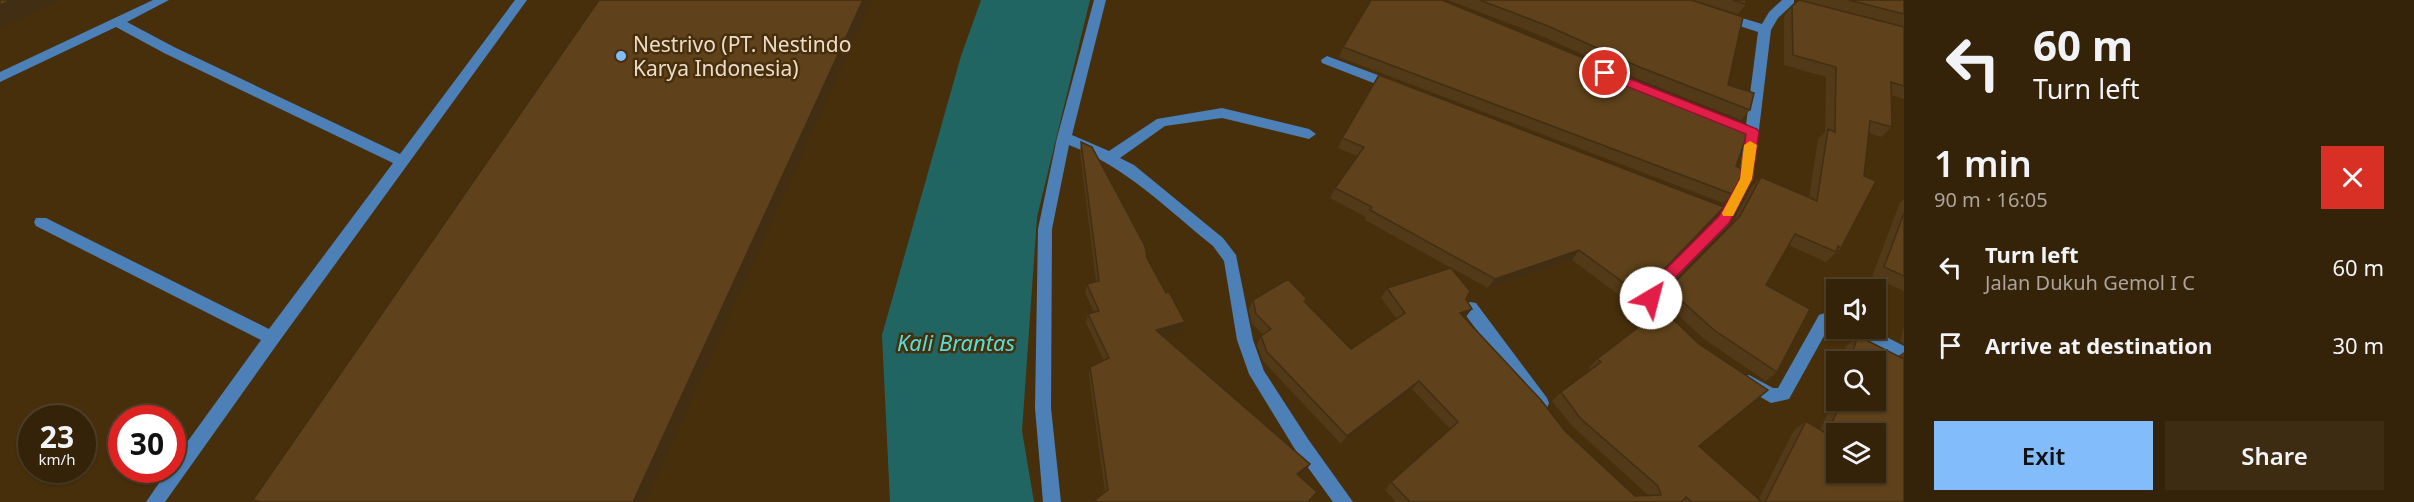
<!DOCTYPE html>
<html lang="en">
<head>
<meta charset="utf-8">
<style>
  :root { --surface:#352309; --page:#3d2b12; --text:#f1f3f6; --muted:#aaa49c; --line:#4f402a; --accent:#83bcfb }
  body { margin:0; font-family:"Noto Sans",sans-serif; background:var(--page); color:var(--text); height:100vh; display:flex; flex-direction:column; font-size:22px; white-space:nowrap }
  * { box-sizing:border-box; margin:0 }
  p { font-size:20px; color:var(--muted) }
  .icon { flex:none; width:33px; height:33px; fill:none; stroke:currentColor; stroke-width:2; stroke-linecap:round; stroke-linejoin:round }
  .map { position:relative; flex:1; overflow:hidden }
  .panel { display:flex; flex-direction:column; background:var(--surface); width:510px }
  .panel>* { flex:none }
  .top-card { background:#352309; color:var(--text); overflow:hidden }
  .controls { position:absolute; left:1826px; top:279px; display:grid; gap:12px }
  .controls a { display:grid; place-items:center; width:60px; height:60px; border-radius:0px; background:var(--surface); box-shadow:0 2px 4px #0004,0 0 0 2px var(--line); font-size:30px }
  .speed { position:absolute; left:18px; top:405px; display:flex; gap:12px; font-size:30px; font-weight:700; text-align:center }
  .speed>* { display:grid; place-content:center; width:78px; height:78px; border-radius:50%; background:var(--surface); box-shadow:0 2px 4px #0004,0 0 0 2px var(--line); line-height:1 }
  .speed small { font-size:15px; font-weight:400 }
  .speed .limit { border:9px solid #d22; background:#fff; color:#111 }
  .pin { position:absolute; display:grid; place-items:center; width:51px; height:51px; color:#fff; margin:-26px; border:3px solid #fff; border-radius:50%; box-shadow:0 2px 6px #0007 }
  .me { position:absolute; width:66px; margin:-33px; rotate:37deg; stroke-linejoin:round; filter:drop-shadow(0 0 4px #0008) }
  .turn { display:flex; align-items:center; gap:21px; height:126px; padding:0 30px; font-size:27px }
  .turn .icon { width:78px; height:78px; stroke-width:2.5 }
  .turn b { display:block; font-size:42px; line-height:51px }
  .round { display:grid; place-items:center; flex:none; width:63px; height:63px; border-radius:0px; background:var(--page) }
  .head { display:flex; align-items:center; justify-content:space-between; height:102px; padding:0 30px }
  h1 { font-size:36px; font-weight:600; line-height:45px }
  .primary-button { display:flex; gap:12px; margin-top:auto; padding:12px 30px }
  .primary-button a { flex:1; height:69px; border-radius:0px; background:var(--accent); color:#111; font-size:24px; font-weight:600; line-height:69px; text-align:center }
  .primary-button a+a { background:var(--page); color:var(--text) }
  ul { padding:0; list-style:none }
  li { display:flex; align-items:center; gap:18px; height:78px; padding:0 30px }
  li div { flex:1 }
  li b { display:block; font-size:22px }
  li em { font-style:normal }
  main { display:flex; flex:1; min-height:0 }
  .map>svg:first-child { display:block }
  .water { fill:#216562 }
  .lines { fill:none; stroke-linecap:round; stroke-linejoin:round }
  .minor { fill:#4c80b7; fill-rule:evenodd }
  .wall { fill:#523917; fill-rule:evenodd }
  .shaded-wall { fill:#422e13 }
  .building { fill:#5f421b; stroke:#422e13; stroke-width:1.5; fill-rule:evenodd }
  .route { fill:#e11d48; stroke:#92132f; stroke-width:1.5 }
  .slow { fill:#f59e0b }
  .poi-dot { fill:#83bcfb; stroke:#472f0c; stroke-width:2 }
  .labels { text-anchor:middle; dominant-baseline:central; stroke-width:5; stroke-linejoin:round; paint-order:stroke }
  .poi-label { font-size:21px; fill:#ecdcca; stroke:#472f0c; text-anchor:start }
  .water-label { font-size:22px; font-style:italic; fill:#55dfda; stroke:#472f0c }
</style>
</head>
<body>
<main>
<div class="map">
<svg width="1904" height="502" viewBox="0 0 1904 502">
  <rect width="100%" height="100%" fill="#472f0c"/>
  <path class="water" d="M981,0H1090L1037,217L1022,431L1034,502H890L882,335L961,56Z"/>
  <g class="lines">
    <path class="minor" d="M153,0H169L127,22L174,47L400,154L515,0H527L278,343L165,502H146L168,470H172V463L261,340L36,226L34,222L36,218H46L269,329L393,163L164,53L116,27L0,82V72Z
      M1094,0H1106L1072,135L1109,151L1157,119L1222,108L1309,129L1316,134L1309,139L1222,118L1165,126L1120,158L1134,165L1223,238L1236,255L1253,340L1264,371L1308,439L1353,502H1333L1296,451L1249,374L1237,340L1224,261L1213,246C1167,209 1125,166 1069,145L1052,229L1051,408L1061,502H1043L1035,408L1038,229L1057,138Z
      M1782,0H1794V3L1778,18L1771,30L1753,179L1729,224L1659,295L1666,309L1664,314L1658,316L1652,314L1643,298L1647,288L1719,216L1739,179L1758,32L1718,19L1716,16L1722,12L1762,24L1769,12Z
      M1327,56L1399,83L1401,86L1394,91L1389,89L1322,63L1321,60Z
      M1470,302L1476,303L1547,398L1549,403L1547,408L1541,410L1535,408L1464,313L1462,308L1464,303Z
      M1825,313L1836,314V328L1829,327L1789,399L1771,403L1743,387L1741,382L1743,377L1749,375L1773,388H1778L1819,315Z
      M1845,328H1869L1904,346V361L1847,333Z"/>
  </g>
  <path class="wall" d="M1448,0H1691L1728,85L1750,110L1741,120L1630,76L1542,36Z
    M1693,0H1746V4L1738,14Z
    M1800,0H1904V99L1891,95L1892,127L1881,137L1869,133L1841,248L1826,262L1789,245L1766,285L1777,372L1766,381L1704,339L1663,301L1662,295L1731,225L1752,186L1761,177L1809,197L1818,139L1825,132L1826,77L1784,65V16L1792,6L1901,26Z
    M1343,47L1736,166L1732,194L1723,203L1339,57Z
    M1379,75L1651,283L1655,302L1699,344V446L1759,499L1794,430L1806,421L1820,430L1836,395V400H1875V362H1840L1846,346L1858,336L1898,356L1904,352V502H1396L1385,490L1391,482L1450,429L1412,389L1341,444L1263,361L1257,345L1261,336L1263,334L1252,324L1249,309L1253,300L1307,299L1306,303L1351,349L1397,319L1381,298L1387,288L1451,268L1365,220L1366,217L1330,198L1335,188L1357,156L1338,148L1342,138ZM1572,260L1650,318L1597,359L1589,368L1590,370L1561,392L1552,401L1572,426L1648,495L1635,496L1565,431L1465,318L1466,299L1452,268L1488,288Z
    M1081,142L1166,293L1185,322L1182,331L1163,336L1310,464L1305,472L1300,477L1312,500L1310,502H1094L1095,500L1105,492L1089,376L1090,367L1104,361L1086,323L1088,314L1094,312L1085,293L1087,284L1096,282L1080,152Z
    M1904,199V291L1872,277L1900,202Z
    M1904,327V344L1900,341Z"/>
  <path class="shaded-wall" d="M12,0H61L0,28V5Z
    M863,0H872L645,502H633Z
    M1579,250L1572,260L1488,288L1495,279Z
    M1472,309L1465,318L1460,313Z
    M1185,322L1182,331L1154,339L1156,330Z
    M1419,381L1412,389L1341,444L1347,436Z
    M1310,464L1305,472L1292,482L1297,474Z"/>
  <path class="building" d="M0,0H12L0,5Z
    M599,0H863L633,502H260L253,500Z
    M1371,0H1442L1747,125L1745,141L1736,166L1745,170L1732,194L1343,47Z
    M1480,0H1691L1743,17L1728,85L1754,93L1750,110L1637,66L1548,26Z
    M1733,0H1746V4Z
    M1799,0L1904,27V86L1891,82L1892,127L1870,121L1864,176L1876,181L1841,248L1838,246L1836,252L1795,234L1766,285L1810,309L1777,372L1714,330L1672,292L1671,286L1740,216L1761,177L1817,201L1828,129L1835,132L1836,67L1793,55L1792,6Z
    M1849,0H1904V14Z
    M1379,75L1724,207L1651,283L1655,302L1699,344L1768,390L1699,446L1762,502H1692L1686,497L1681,502H1410L1391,482L1458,422L1419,381L1347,436L1267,352L1261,336L1271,329L1256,314L1253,300L1288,279L1307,299L1304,301L1351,349L1405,313L1387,288L1451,268L1470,291L1466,299L1472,309L1460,313L1541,400L1565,431L1635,496L1661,495L1658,486L1580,418L1561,392L1601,362L1597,359L1661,310L1579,250L1495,279L1370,210L1372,207L1335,188L1364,147L1342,138Z
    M1081,142L1092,147L1145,246L1147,258L1166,293L1169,292L1185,322L1156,330L1310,464L1297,474L1317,492L1308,502H1097L1095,500L1108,490L1090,367L1109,358L1088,314L1099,311L1087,284L1099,281Z
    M1904,213V276L1884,267Z
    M1858,336L1904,359V502H1765L1806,421L1827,434L1842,400H1875V362H1849ZM1836,434H1875V472H1836Z"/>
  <path class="route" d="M1605,69L1757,129L1759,132L1752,179L1729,223L1659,294L1656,302H1646L1644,298L1647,288L1719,216L1740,179L1746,134L1601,76V70Z"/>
  <path class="slow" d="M1750,141L1757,145L1752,179L1733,216H1723L1722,213L1740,179L1744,145Z"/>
  <circle class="poi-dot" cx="621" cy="56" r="6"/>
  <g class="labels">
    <g class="poi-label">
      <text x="633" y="44">Nestrivo (PT. Nestindo<tspan x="633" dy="24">Karya Indonesia)</tspan></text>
    </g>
    <g class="water-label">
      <text x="956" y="342">Kali Brantas</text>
    </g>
  </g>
</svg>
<div class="controls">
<a><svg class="icon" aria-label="sound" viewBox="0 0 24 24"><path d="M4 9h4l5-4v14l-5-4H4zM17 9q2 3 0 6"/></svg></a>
<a><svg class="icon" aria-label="search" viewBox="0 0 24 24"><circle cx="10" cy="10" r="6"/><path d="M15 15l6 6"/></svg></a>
<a><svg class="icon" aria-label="layers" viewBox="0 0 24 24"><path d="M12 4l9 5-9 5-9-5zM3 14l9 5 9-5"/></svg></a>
</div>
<div class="speed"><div>23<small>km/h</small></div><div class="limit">30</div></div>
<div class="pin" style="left:1605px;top:73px;background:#d93025"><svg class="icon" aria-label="arrive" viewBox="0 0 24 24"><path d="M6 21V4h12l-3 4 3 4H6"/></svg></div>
<svg class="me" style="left:1651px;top:298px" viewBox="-20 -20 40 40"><circle r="19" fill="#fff"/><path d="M0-13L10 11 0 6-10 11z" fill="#e11d48"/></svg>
</div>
<section class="panel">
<div class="top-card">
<div class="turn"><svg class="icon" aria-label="left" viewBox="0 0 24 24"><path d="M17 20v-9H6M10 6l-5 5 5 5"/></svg><div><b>60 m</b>Turn left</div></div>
</div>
<div class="head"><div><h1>1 min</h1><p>90 m · 16:05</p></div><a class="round" style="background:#d93025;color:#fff"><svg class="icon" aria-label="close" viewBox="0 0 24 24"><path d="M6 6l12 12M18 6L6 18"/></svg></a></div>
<ul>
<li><svg class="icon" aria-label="left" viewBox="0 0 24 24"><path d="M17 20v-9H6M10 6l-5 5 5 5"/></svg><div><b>Turn left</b><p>Jalan Dukuh Gemol I C</p></div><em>60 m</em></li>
<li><svg class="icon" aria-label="arrive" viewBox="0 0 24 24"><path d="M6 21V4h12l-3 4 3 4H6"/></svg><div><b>Arrive at destination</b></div><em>30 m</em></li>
</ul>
<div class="primary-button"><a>Exit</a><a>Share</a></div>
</section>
</main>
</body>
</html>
